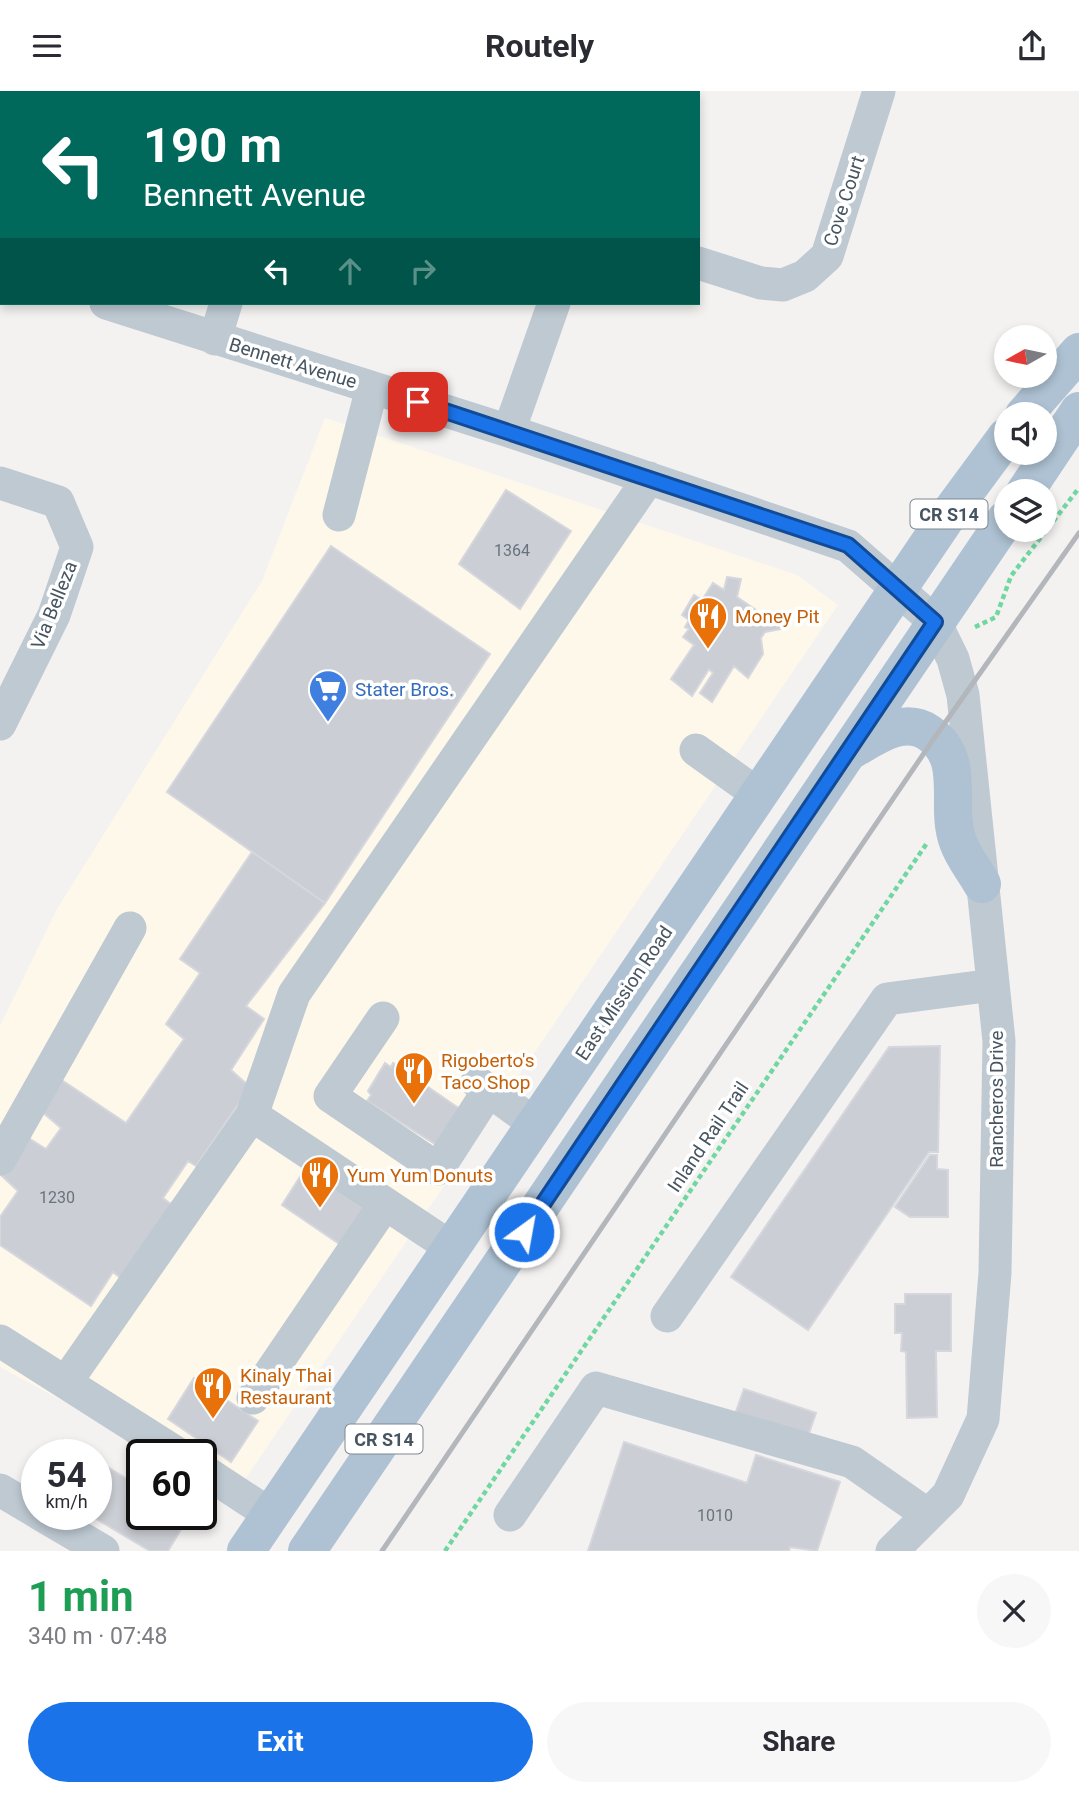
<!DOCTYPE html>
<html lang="en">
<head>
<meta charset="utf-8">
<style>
  :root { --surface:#fff; --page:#f7f7f7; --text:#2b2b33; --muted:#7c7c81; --accent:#1a73e8 }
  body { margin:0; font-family:Roboto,sans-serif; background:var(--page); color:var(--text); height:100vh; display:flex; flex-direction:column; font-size:26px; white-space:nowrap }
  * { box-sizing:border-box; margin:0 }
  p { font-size:23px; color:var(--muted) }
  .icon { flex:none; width:38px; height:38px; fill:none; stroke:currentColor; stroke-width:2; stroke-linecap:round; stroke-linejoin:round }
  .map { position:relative; height:1460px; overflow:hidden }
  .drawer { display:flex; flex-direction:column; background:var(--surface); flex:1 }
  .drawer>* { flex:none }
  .guide { position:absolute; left:0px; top:0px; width:700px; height:214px; box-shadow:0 4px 10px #0003; background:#00695c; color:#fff; overflow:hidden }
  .needle { width:46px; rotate:261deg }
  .fabs { position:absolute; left:994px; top:234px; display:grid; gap:14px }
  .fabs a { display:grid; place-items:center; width:63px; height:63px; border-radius:50%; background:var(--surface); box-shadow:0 4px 10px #0003; font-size:35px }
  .speed { position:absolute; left:21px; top:1348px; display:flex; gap:14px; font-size:35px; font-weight:700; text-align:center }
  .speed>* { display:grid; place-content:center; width:91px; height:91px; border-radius:50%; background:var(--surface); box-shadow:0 4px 10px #0003; line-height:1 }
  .speed small { font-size:18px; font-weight:400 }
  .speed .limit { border:4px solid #111; border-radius:10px; background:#fff; color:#111 }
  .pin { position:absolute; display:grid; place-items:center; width:60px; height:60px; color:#fff; margin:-30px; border-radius:14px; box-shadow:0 4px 10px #0006 }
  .me { position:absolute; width:77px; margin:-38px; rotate:32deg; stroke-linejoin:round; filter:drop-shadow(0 0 5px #0008) }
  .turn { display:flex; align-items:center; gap:24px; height:147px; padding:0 28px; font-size:32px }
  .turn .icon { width:91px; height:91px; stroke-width:2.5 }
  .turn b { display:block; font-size:49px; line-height:60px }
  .lanes { display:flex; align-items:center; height:66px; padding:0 28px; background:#0003; justify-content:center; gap:35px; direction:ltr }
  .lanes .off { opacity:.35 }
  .round { display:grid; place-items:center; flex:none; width:74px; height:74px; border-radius:37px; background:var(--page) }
  .head { display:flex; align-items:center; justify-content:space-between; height:119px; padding:0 28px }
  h1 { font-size:42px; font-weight:700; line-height:52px; color:#1e9e55 }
  .primary-button { display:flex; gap:14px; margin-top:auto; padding:14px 28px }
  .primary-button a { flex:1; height:80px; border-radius:42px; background:var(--accent); color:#fff; font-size:28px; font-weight:700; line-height:80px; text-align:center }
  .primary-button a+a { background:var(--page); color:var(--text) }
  header { display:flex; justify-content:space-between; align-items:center; height:91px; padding:0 28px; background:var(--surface); font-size:32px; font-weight:700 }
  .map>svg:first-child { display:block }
  .commercial { fill:#fef8eb }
  .building { fill:#cbced4; stroke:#d5d7dd; stroke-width:2 }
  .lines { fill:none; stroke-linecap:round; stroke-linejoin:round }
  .path { stroke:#70d7a1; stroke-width:4.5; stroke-dasharray:5 3.5; stroke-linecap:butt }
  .minor { stroke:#bec9d2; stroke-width:33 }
  .major { stroke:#aec2d3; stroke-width:38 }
  .rail { stroke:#b3b7bc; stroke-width:5 }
  .route-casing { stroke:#114b97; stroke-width:18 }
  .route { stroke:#1a73e8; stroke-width:12 }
  .labels { text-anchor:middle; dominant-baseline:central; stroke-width:7; stroke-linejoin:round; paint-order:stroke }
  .number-label { font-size:16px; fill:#68737e }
  .shield { fill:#fff; stroke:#7e8890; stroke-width:2 }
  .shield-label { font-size:18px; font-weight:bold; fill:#475561 }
  .street-label { font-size:19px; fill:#475561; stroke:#fff }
  .food-label { font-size:19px; fill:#c56008; stroke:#fff; text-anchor:start }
  .shop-label { font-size:19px; fill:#366cbe; stroke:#fff; text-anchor:start }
</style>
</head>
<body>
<header><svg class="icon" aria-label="menu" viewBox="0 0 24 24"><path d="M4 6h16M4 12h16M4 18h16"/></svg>Routely<svg class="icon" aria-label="share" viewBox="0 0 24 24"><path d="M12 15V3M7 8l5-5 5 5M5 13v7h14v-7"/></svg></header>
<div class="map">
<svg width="1079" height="1460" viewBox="0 0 1079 1460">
  <rect width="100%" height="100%" fill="#f4f1f1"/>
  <path class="commercial" d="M325,327L797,484L838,514L235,1403L0,1276V935L57,818L262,490Z"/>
  <path class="building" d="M506,399L571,440L520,518L459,473Z
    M331,455L490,563L325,812L167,701Z
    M727,486L741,488L737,506L762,523L777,520L781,538L765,541L761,547L763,563L748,587L734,575L712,611L700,602L713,582L709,578L692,605L671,588L694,554L683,546L689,538L685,536L689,529L682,524L694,504L702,509L713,492L724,499Z
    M252,761L325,812L246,915L264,928L231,979L250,996L196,1075L188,1070L163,1107L176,1117L124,1190L113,1181L91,1215L0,1154V1126L18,1100L0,1083L27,1046L46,1058L61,1037L41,1020L60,988L126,1032L184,948L166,933L200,882L180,868Z
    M940,955L938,1061H929L808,1239L731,1186L889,956Z
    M385,972L391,976L393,972L460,1018L438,1055L367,1010L371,1004L368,1000Z
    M930,1064H937V1078L948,1079V1126H910L895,1116Z
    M305,1078L364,1118L341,1154L282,1114Z
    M905,1203H951V1260H936L937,1326L907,1327L906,1261L901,1260L902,1242H895V1213H905Z
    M194,1287L258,1330L231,1371L168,1328Z
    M744,1298L816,1322L806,1351L734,1326Z
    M63,1349L86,1363H55Z
    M624,1351L747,1392L756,1364L840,1391L817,1460L790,1456L789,1460H588Z
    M96,1369L142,1397V1423L189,1425L168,1460H150L88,1423H96Z"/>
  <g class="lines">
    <path class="path" d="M975,536L996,526L1011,485L1079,397
      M445,1460L927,752"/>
    <path class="minor" d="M236,0L238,2
      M291,2L292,0
      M698,172L761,192L783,194L805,185L827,165L879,0
      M0,176L2,177
      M106,212L509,340L848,455L935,531L953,568L963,604L999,950L995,1182L983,1328L948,1404L892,1460
      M215,248L226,212
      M509,340L554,212
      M0,392L58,411L77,456L54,524L0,633
      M339,424L372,297
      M696,659L759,704
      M383,927L330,1005L438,1078L489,999
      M477,991L535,1033
      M252,1024L294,903L649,387
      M0,1068L130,837
      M667,1225L887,908L993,894
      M0,1250L178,1363
      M66,1291L252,1024L452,1157
      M253,1307L385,1113
      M201,1378L271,1424
      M0,1399L37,1421
      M40,1423L103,1460
      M510,1424L596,1297L852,1371L928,1424"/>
    <path class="major" d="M1024,324L1079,261
      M1025,401L1079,320
      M850,660C874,647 903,624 929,642C968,669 944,714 958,751C963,766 975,780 982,793
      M246,1460L944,430L1006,346
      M307,1460L1006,428"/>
    <path class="rail" d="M382,1460L935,646L1079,442"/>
  </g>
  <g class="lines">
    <g class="route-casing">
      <path id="route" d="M418,311L848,454L935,531L524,1141"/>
    </g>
    <use href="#route" class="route"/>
  </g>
  <defs>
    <g id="restaurant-pin" transform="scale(2.0125)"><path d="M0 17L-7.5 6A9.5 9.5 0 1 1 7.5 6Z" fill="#e8710a" stroke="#fff"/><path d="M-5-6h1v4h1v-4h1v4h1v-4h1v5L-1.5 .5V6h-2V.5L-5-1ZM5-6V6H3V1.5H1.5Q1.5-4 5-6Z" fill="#fff"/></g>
    <g id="supermarket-pin" transform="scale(2.0125)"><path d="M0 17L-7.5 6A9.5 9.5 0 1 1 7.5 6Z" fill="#3f7fe0" stroke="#fff"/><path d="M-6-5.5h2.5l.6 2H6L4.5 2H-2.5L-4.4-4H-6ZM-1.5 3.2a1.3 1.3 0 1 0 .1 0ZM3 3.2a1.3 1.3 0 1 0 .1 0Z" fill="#fff"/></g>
  </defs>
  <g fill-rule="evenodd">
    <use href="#restaurant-pin" x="708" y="525"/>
    <use href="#supermarket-pin" x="328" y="598"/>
    <use href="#restaurant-pin" x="414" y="980"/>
    <use href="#restaurant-pin" x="320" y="1084"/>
    <use href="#restaurant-pin" x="213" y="1295"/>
  </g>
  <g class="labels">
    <g class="number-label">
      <text x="512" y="459">1364</text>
      <text x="57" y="1106">1230</text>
      <text x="715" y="1424">1010</text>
    </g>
    <g class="shield">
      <rect x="910.5" y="408.5" width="77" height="29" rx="5"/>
      <rect x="345.5" y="1333.5" width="77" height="29" rx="5"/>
    </g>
    <g class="shield-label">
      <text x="949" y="423">CR S14</text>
      <text x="384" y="1348">CR S14</text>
    </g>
    <g class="street-label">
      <text transform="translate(844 110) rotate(-72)">Cove Court</text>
      <text transform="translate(293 272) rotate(17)">Bennett Avenue</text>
      <text transform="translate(54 514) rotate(-68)">Via Belleza</text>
      <text transform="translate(624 902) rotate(-56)">East Mission Road</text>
      <text transform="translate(996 1008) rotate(-90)">Rancheros Drive</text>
      <text transform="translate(708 1046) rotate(-56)">Inland Rail Trail</text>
    </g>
    <g class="food-label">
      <text x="735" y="525">Money Pit</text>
      <text x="441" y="969">Rigoberto's<tspan x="441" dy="22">Taco Shop</tspan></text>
      <text x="347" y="1084">Yum Yum Donuts</text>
      <text x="240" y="1284">Kinaly Thai<tspan x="240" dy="22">Restaurant</tspan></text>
    </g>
    <g class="shop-label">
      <text x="355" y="598">Stater Bros.</text>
    </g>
  </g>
</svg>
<div class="fabs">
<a><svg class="needle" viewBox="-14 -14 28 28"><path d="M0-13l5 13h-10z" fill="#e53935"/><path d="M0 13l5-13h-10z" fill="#7c7c81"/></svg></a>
<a><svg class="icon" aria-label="sound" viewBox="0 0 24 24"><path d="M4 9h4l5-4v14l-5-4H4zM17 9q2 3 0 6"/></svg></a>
<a><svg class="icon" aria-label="layers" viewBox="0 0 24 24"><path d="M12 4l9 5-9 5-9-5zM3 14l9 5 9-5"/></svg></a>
</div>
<div class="speed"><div>54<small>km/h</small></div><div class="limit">60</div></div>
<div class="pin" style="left:418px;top:311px;background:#d93025"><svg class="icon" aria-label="arrive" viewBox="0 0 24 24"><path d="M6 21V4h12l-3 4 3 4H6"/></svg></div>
<svg class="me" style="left:524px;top:1141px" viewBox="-20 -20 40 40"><circle r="17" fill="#1a73e8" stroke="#fff" stroke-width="3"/><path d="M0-11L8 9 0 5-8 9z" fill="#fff"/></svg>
<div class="guide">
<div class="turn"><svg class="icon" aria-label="left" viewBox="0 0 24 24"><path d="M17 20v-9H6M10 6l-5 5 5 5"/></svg><div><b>190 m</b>Bennett Avenue</div></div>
<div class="lanes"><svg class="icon" aria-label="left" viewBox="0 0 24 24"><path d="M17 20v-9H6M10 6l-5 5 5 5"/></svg><svg class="icon off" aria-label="ahead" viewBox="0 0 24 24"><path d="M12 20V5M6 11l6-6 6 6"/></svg><svg class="icon off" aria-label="right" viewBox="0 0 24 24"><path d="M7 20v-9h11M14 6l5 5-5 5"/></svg></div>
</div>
</div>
<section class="drawer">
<div class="head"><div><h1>1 min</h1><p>340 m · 07:48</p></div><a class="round"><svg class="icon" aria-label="close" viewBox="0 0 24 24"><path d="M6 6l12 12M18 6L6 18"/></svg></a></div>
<div class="primary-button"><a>Exit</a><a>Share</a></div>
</section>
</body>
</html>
